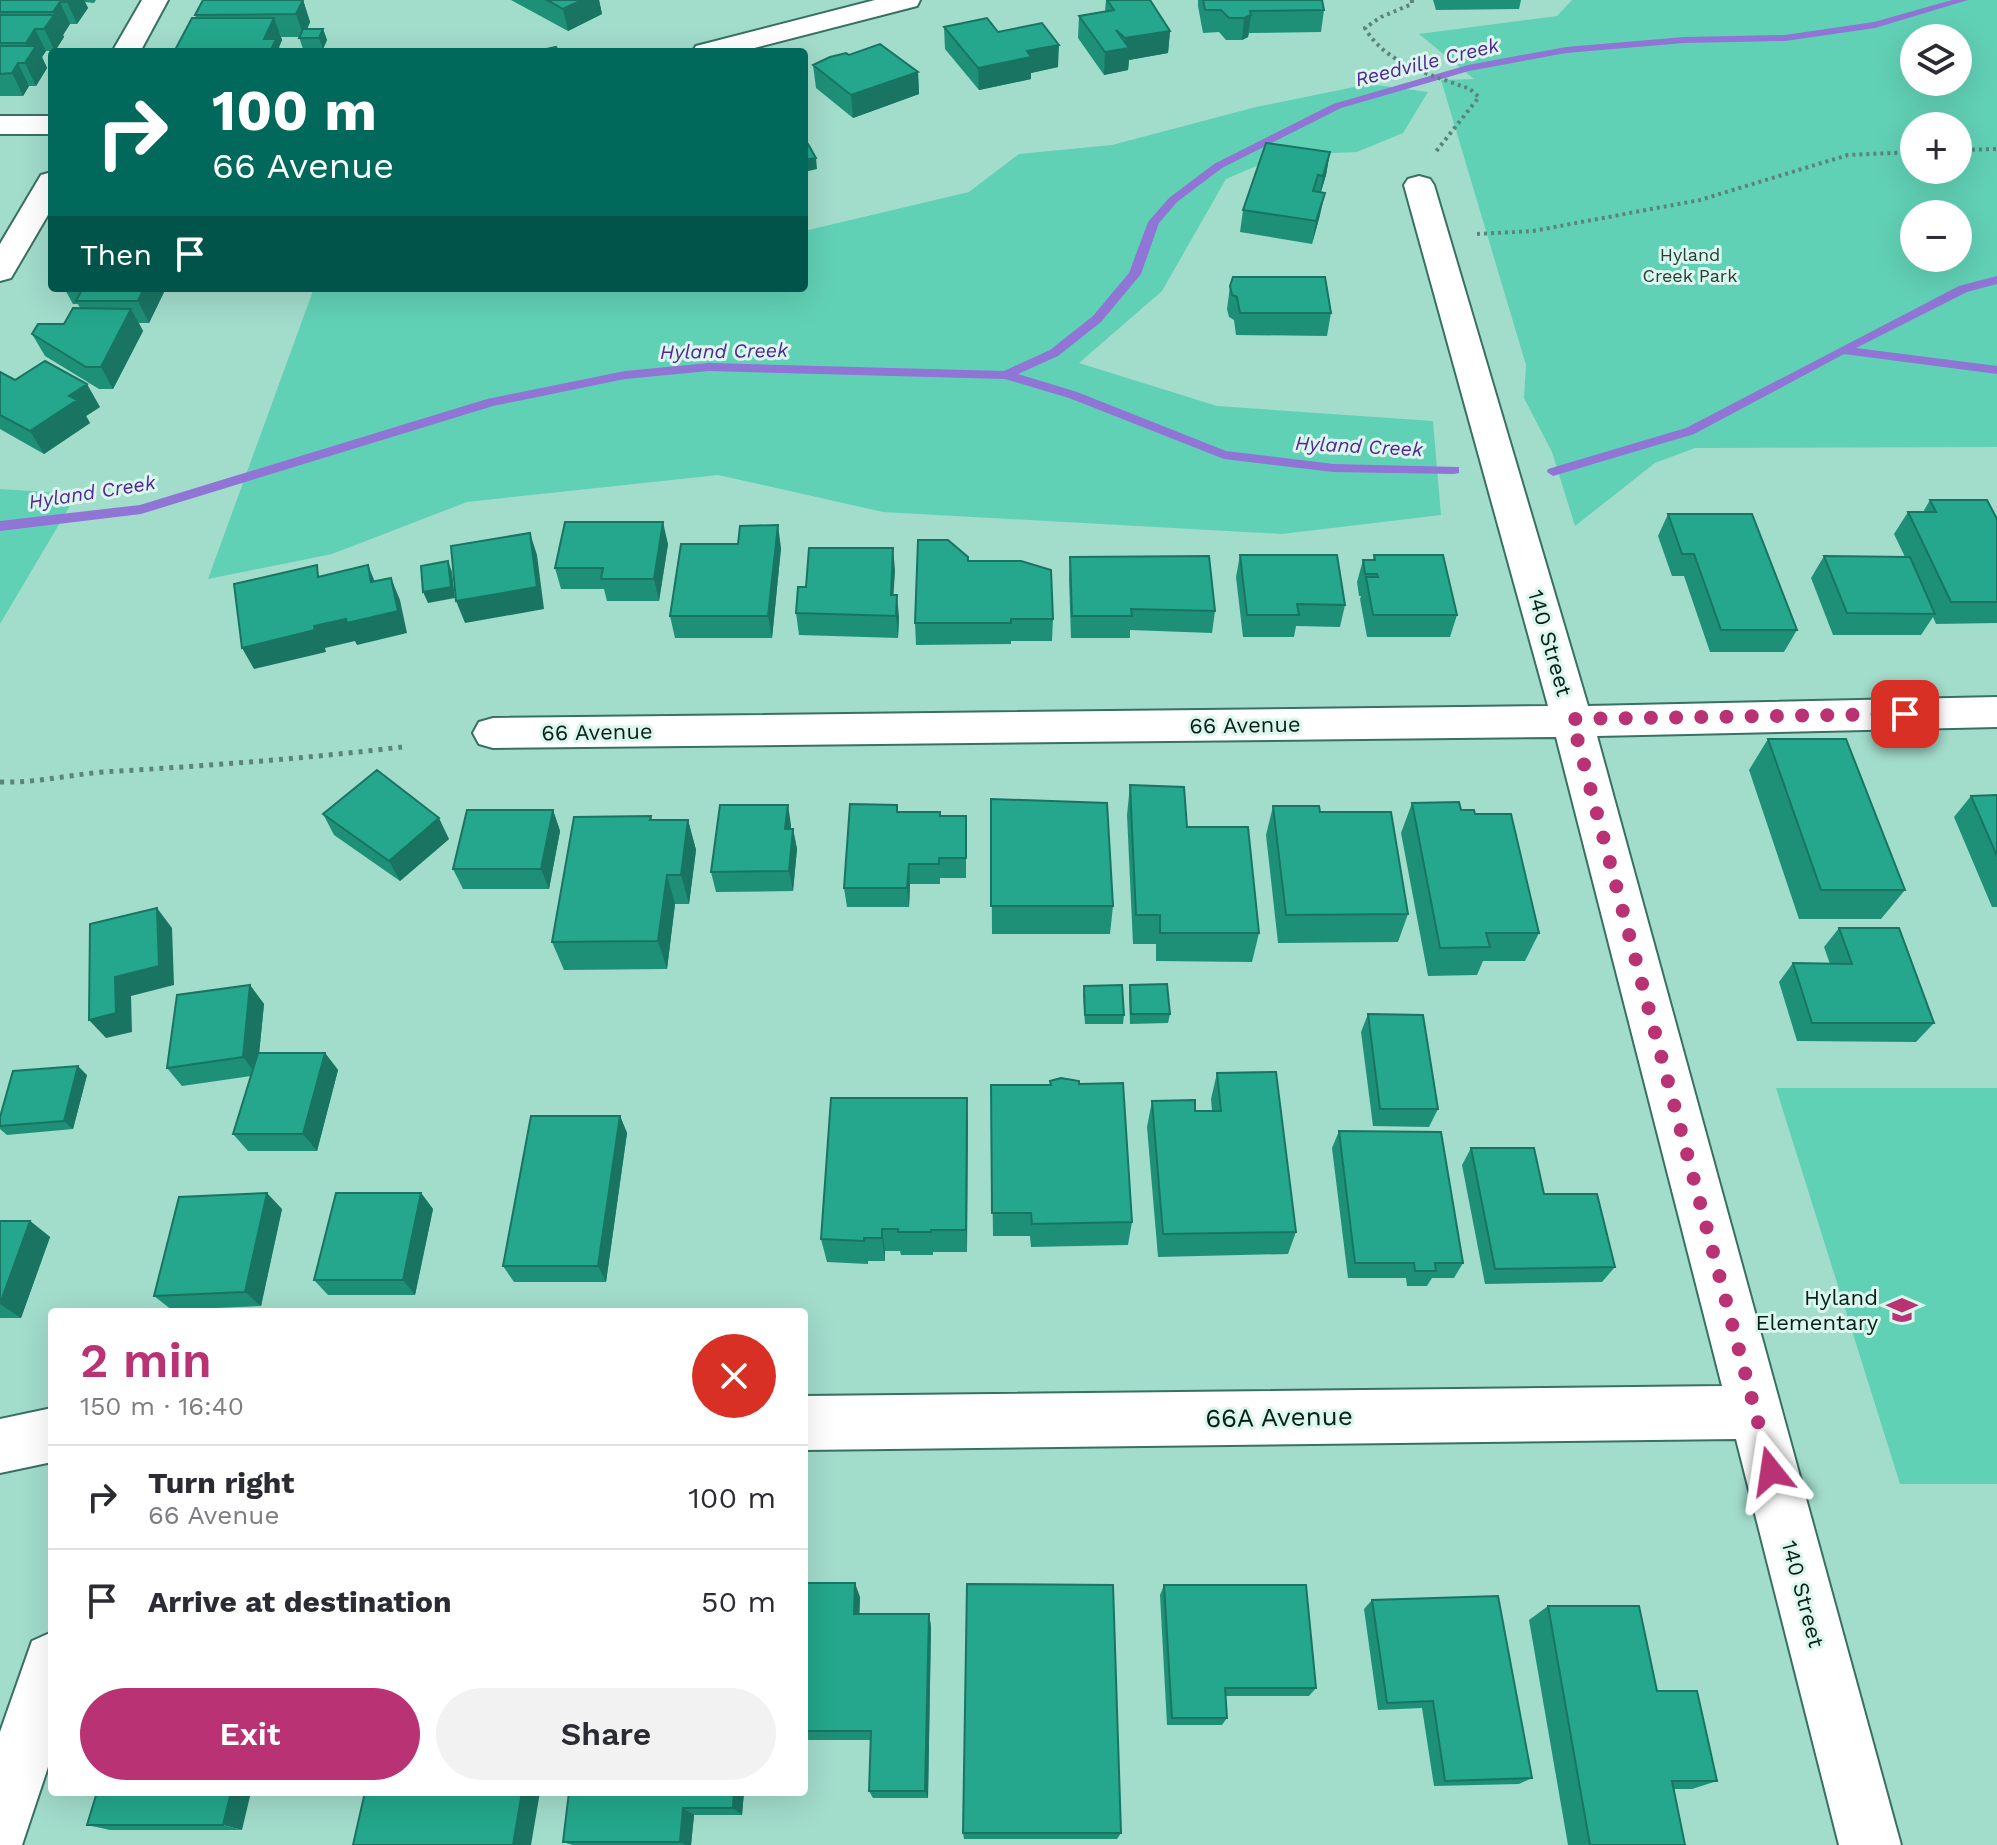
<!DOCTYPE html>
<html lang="en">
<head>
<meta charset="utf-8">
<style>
  :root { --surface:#fff; --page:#f2f2f3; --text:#2b2b33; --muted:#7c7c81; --line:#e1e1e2; --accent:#b83274 }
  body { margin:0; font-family:"Work Sans",sans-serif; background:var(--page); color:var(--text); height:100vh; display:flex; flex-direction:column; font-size:30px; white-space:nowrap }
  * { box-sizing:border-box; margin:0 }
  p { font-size:26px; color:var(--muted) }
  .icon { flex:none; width:44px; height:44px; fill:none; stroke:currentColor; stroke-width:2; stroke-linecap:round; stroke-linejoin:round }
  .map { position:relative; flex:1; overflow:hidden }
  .details { position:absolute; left:48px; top:1308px; width:760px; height:488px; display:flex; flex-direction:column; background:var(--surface); border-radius:8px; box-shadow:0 8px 32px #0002 }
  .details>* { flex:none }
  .hud { position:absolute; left:48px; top:48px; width:760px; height:244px; border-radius:8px; box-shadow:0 8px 32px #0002; background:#00695c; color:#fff; overflow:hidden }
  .buttons { position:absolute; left:1900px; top:24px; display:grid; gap:16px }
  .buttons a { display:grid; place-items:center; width:72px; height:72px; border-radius:50%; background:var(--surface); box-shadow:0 8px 32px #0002; font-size:40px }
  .pin { position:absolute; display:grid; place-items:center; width:68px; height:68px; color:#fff; margin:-34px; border-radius:16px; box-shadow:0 4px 12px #0006 }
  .me { position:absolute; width:88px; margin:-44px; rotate:345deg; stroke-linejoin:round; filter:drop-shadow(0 0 6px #0008) }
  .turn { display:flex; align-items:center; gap:28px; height:168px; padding:0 32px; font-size:36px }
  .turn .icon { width:104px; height:104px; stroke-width:2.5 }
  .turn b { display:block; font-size:56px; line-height:68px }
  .then { display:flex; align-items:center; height:76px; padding:0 32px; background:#0003; gap:16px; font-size:30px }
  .round { display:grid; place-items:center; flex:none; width:84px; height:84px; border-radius:42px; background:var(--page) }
  .headline { display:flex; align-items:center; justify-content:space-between; height:136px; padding:0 32px }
  h1 { font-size:48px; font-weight:600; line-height:60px; color:var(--accent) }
  .cta { display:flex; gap:16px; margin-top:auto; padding:16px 32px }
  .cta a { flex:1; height:92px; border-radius:48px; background:var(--accent); color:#fff; font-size:32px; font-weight:600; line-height:92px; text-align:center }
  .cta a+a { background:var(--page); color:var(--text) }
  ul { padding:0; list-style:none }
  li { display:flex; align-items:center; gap:24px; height:104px; padding:0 32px; border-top:2px solid var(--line) }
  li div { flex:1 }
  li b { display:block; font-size:30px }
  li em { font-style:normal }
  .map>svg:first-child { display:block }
  .green { fill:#61d1b5; fill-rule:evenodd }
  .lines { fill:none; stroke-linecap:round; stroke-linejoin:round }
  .stream { fill:#9074d6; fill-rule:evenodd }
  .minor-casing { stroke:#387062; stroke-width:4 }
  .path-far1 { stroke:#5b8579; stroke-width:4; stroke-dasharray:3 4; stroke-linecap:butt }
  .path { stroke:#5b8579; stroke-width:5; stroke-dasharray:4 6; stroke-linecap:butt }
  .minor { fill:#fff; fill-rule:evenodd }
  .wall { fill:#1f9078 }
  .shaded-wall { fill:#197562 }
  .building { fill:#24a78c; stroke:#197562; stroke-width:2 }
  .route { stroke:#b83274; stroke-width:14; stroke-dasharray:0 25.2 }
  .labels { text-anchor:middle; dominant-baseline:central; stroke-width:6; stroke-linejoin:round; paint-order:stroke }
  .far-park-label { font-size:18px; fill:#253f38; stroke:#daf6ed }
  .far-water-label { font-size:20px; font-style:italic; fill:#522699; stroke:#daf6ed }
  .street-label { font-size:22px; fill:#071f19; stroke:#daf6ed }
  .poi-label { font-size:22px; fill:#071f19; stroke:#daf6ed; text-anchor:end }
  .near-street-label { font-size:26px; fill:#071f19; stroke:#daf6ed }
</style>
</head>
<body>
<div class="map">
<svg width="1997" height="1845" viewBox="0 0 1997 1845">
  <rect width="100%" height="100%" fill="#a2dccb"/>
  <path class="green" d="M1572,0H1997V447L1695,448L1655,463L1575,526L1552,452L1524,398L1526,365L1441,80L1474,79L1419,34L1557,16ZM1914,38H1958V82H1914ZM1958,126V170H1914V126ZM1958,214V258H1914V214Z
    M1369,84L1428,92L1403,133L1357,152L1282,155L1226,179L1162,291L1079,363L1217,406L1433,421L1441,515L1282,534L883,512L718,475L467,502L332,554L208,579L314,288H804V231L969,192L1019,154L1112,145L1256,107Z
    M0,489L77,494L0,624Z
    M1776,1088H1997V1484H1900Z"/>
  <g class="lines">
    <path class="stream" d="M1952,0H1968L1875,28L1785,41L1684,43L1566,53L1469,71L1341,108L1222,168L1177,202L1159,223L1141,274L1101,322L1058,356L1018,374L1077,392L1226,451L1333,464L1459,467V473L1454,474L1333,472L1224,459L1069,398L1005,379L709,371L625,379L493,406L141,514L0,531V521L140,505L487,399L625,371L709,363L1004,371L1050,350L1093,316L1129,273L1148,222L1169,198L1214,164L1333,104L1468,65L1566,47L1684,37L1785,35L1874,22Z
      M1997,276V284L1967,292L1856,348L1997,366V374L1844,354L1694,434L1553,476L1547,472L1548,469L1686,428L1959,286Z"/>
    <g class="minor-casing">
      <path id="minor" d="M142,0H168L140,52H112Z
        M875,0H920L917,6L739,52H692L696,46Z
        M0,116H52V134H0Z
        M52,172V208L11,278L0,281V244L41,175Z
        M1419,176L1430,179L1434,185L1588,706L1997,697V727L1597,736L1901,1845H1839L1736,1439L804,1450V1396L1722,1386L1556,737L493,748L479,744L473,733L479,722L493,718L1548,706L1404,185L1408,179Z
        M52,1408V1462L0,1473V1419Z
        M52,1632V1755L22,1845H0V1732L32,1641Z"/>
    </g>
    <path class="path-far1" d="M1412,0V4L1381,17L1365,28C1386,65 1433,75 1470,89L1479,97L1434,154
      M1958,150L1997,149
      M1477,234L1533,231L1700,200L1848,155L1914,152"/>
    <path class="path" d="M0,782C37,783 67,775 103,772C203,766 302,759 402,747"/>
    <use href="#minor" class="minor"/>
  </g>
  <path class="wall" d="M0,0H96L94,3L85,2L88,8L77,24H70L63,35L64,37L55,51H46L42,57L47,68L36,86H29L23,96H0Z
    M303,0L310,22L307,29H323L327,40L323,49H303L299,37H281L282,40L279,47L281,52H176L175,50L196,18L195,15Z
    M511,0H599L602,14L568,31Z
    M1106,0H1150L1170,31L1168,53L1129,60L1128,70L1104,75L1078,38L1079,16L1105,11Z
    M1198,0H1322L1324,10L1321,32L1249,33L1248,37L1242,40H1226L1219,32L1203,33L1198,6Z
    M1433,0H1521L1519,9L1436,10Z
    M944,27L998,32L1058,67L1031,73V79L979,90L945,49Z
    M849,55L918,72L919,94L853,118L816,88L813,65Z
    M1330,152L1326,175L1321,192L1320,215L1312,244L1240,232L1243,210Z
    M1230,286L1331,313L1327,336L1236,335L1234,320L1229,317L1227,309Z
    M64,288H166L149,323H139L143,331L113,389H99L45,356L32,334L64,324L80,308L78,304H73Z
    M0,372L15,380L100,407L86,416L90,423L44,454L0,429Z
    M1930,500L1997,519V623L1936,624L1933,617L1921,635H1833L1811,578L1824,556L1905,557L1894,534L1908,512H1923Z
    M1668,514L1797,630L1784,652H1710L1684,576H1672L1658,536Z
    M668,544L659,601H607L604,589H561L555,568Z
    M781,548L772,638H675L670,616Z
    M1240,555L1345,605L1340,627L1296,626L1294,637H1243L1236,577Z
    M1374,555L1457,615L1450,637H1367L1360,599L1361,596H1359L1357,582L1363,560H1373Z
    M1070,557L1215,611L1212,633L1130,630V638H1071L1069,579Z
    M968,561L1053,619L1052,641H1011V644L916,645L915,623Z
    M895,570L893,595L899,617L898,638L799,635L796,613L806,587Z
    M1768,739L1905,890L1881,919H1799L1749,770Z
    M1130,785L1187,827L1259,933L1252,962L1156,961V944H1133L1127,815Z
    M1997,795V907H1992L1954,817L1971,796Z
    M991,799L1113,906L1110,934H992Z
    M1412,803L1461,810L1475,814L1539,933L1525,961H1483L1477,975L1428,976L1401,833Z
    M1273,806L1320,812L1408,914L1398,942L1278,943L1266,835Z
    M553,810L560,831L549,889H463L453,869Z
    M898,812L940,816H966V878H940V884H910L909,907H847L844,888Z
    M323,814L449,839L400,881L334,835Z
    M651,816L652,820H688L696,850L689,904H675L667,969L564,970L552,942Z
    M791,825V829H793L797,849L793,891L716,892L711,872Z
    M1839,928L1934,1023L1916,1042L1797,1041L1779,982L1793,963L1830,964L1824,947Z
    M250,985L264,1004L259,1053H325L338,1070L317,1151H248L233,1134L251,1076L182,1086L167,1068Z
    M1130,985L1170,1014L1168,1023L1130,1024L1129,994Z
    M1084,986L1124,1015L1123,1024H1085L1083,995Z
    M1368,1014L1438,1109L1429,1127L1373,1126L1361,1032Z
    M1217,1073L1296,1232L1288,1254L1158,1257L1147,1127L1152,1101L1195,1111H1212L1211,1099Z
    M87,1075L73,1129L7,1135L0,1129V1117Z
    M1050,1081L1079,1084L1132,1222L1128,1245L1031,1247L1030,1236H993L991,1085H1050Z
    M967,1098V1252H933V1255H901L900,1251H885V1261H868V1264L827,1262L821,1239Z
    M620,1116L627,1133L606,1282H514L503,1266Z
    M1339,1131L1463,1263L1454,1278H1432L1427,1286H1407L1406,1278H1348L1332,1148Z
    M1471,1148L1615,1267L1602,1282L1485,1284L1462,1165Z
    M421,1193L433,1209L415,1295H328L314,1280Z
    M282,1209L261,1306L172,1310L154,1296Z
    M0,1221H30L50,1237L21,1318H0Z
    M804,1583L860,1597L859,1614H929L931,1627L928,1798H873L869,1791L871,1740H804Z
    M1164,1585L1316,1688L1309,1696H1226L1227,1718L1222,1725H1167L1160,1595Z
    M1372,1600L1532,1778L1519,1784L1434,1786L1422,1708L1378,1710L1364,1609Z
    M1548,1606L1657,1691L1717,1781L1692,1789H1674L1685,1845H1568L1529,1620Z
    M97,1792L242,1830H110L87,1825Z
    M569,1792H744L742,1815H694L691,1845H572L563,1842Z
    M963,1833H1121L1117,1839H964Z"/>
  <path class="shaded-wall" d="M68,0H84L88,8L77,24L67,2Z
    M303,0L310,22L304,37L296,14Z
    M582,0H599L602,14L568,31L563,9Z
    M60,2L70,24L63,35L64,37L55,51L44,29L54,15L53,12Z
    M1251,15L1248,37L1242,40L1244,18Z
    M274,18L282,40L279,47L281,52H272L264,39Z
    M35,29L46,51L42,57L47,68L36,86L25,63L31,54L26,43Z
    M323,29L327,40L323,49L319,38Z
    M1170,31L1168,53L1129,60L1128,70L1104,75L1105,52L1124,49L1125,38Z
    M1059,45L1058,67L1031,73V79L979,90L978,68L1027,51Z
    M18,63L29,86L23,96L12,73Z
    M918,72L919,94L853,118L851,95Z
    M1330,152L1326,175L1319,198L1323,176Z
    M816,158L817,169L804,172V160Z
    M1325,193L1320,215L1312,244L1316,221Z
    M144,288H166L149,323L138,301Z
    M131,309L143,331L113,389L101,367Z
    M87,384L100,407L86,416L90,423L44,454L30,431L69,396Z
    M663,522L668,544L659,601L654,579Z
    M778,525L781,548L772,638L768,616Z
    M530,533L537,555L544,609L465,623L456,601Z
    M893,548L895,570L892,617L891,595Z
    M448,561L452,572L455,598L428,603L423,592Z
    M368,565L377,587L371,582Z
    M391,578L400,600L407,633L357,645L355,641L325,648L326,652L254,669L242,648L314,626Z
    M897,595L899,617L898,638L896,616Z
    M788,805L791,825L789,849L785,829Z
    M553,810L560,831L549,889L541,869Z
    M439,818L449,839L400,881L389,861Z
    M688,820L696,850L689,904L681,875Z
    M793,829L797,849L793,891L789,871Z
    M909,864L910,884L909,907L907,888Z
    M667,875L675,904L667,969L658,941Z
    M157,908L172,928L174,985L131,996L132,1032L106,1038L89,1020Z
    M250,985L264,1004L257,1075L243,1057Z
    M325,1053L338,1070L317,1151L303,1134Z
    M78,1066L87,1075L73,1129L64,1121Z
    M967,1098L968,1123L967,1252L966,1230Z
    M620,1116L627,1133L606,1282L598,1266Z
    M267,1193L282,1209L261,1306L245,1292Z
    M421,1193L433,1209L415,1295L403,1280Z
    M30,1221L50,1237L21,1318L0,1304Z
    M882,1229L885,1251V1261L882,1238Z
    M855,1583L860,1597L859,1627L854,1614Z
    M929,1614L931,1627L928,1798L925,1791Z
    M231,1792H251L242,1830L223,1825Z
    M522,1792H540L531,1845H513Z
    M734,1792H744L742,1815L733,1808Z
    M683,1808L694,1815L691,1845H686L680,1842Z"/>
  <path class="building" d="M0,0H68L67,2H60L53,12H0Z
    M203,0H303L296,14L195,15Z
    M547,0H582L563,9Z
    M1107,0H1150L1170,31L1125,38L1116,30L1129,48L1105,52L1079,16L1114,10Z
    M1203,0H1322L1324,10L1250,11L1251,15L1244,18H1229L1221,10H1205Z
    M0,15H54L44,29H35L26,43H0Z
    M192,18H274L264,39H276L271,50H175Z
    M987,18L998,32L1042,23L1059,45L1027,51L1031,57L978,68L944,27Z
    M303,29H323L319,38H299Z
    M880,44L918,72L851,95L813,65L830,57L846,53L849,55Z
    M0,46H36L25,63H18L12,73L0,74Z
    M556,47L559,52H533Z
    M481,51H523L481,52Z
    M1266,143L1330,152L1323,176L1318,175L1313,191L1325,193L1316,221L1243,210Z
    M808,144L816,158L804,160V145Z
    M1233,277H1325L1331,313H1240L1237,297L1232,295L1230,286Z
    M83,288H144L138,301H76Z
    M73,308L131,309L101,367H86L32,334L38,324H64Z
    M45,361L87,384L69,396L77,400L30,431L0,415V372L15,380Z
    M1930,500H1987L1997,519V602H1951L1908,512H1936Z
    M1668,514H1752L1797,630H1721L1694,554H1682Z
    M565,522H663L654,579H601L603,568H555Z
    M778,525L768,616H670L681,544H738L740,526Z
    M530,533L537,587L456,601L451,546Z
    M918,540H948L968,557V561H1021L1051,570L1053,619H1011V623H915Z
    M809,548H893L891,595H897L896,616L796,613L798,587H806Z
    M1240,555H1337L1345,605L1297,604L1299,615H1247Z
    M1374,555H1443L1457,615H1373L1366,577H1378L1377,574H1365L1363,560H1375Z
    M1209,556L1215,611L1131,609L1132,616H1072L1070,557Z
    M1824,556L1910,557L1935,614L1847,613Z
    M448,561L451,587L423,592L421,566Z
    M317,565L318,577L368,565L371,582L391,578L398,611L347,623L346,619L314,626L315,630L242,648L234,584Z
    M1768,739H1846L1905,890H1821Z
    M377,770L439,818L389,861L323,814Z
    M1130,785L1184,787L1187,827H1248L1259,933H1160V915H1136Z
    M1997,795V856L1971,796Z
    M991,799L1107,803L1113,906H991Z
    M1459,802L1461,810H1474L1475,814H1511L1539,933H1486L1490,947L1440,948L1412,803Z
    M850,804L897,805V812H940V816H966V858H939V864H909L907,888H844Z
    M720,805H788L785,829H793L789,871L711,872Z
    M1273,806H1319L1320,812H1391L1408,914L1286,915Z
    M467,810H553L541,869H453Z
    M651,816L650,820H688L681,875H667L658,941L552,942L574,817Z
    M157,908L159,966L115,977L116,1013L89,1020L90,924Z
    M1839,928H1899L1934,1023H1812L1793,963L1852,964Z
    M1167,984L1170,1014H1131L1130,985Z
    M250,985L243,1057L167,1068L177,995Z
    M1122,985L1124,1015H1085L1084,986Z
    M1368,1014L1423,1015L1438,1109H1380Z
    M258,1053H325L303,1134H233Z
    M78,1066L64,1121L0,1126V1117L13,1071Z
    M1276,1072L1296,1232L1163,1234L1152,1101L1195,1100V1111H1221L1217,1073Z
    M1061,1078L1079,1081V1084L1123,1083L1132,1222L1032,1224L1031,1213H992L991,1085H1051L1050,1081Z
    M831,1098H967L966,1230H931V1232H898V1229H882V1238H864V1241L821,1239Z
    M531,1116H620L598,1266H503Z
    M1339,1131L1441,1132L1463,1263H1435L1436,1271H1415L1414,1263H1355Z
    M1471,1148H1534L1544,1194H1597L1615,1267L1495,1269Z
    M267,1193L245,1292L154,1296L179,1197Z
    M336,1193H421L403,1280H314Z
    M0,1221H30L0,1304Z
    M804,1583H855L854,1614H929L925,1791H869L871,1731H804Z
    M967,1584L1113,1585L1121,1833H963Z
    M1164,1585H1306L1316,1688H1225L1227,1718H1172Z
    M1498,1596L1532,1778L1445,1781L1433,1701L1387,1703L1372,1600Z
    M1548,1606H1639L1657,1691H1697L1717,1781H1672L1685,1845H1590Z
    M97,1792H231L223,1825H87Z
    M365,1792H522L513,1845H353Z
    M569,1792H734L733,1808H683L680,1842H563Z"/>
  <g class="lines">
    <path class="route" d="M1771,1471L1572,719L1905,714"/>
  </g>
  <defs>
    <g id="school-bare" transform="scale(2.4)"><path d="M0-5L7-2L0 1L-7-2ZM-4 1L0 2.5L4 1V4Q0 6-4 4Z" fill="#b83274" stroke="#daf6ed" stroke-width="2.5" paint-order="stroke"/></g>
  </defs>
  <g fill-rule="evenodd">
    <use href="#school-bare" x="1902" y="1310"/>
  </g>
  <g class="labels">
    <g class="far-park-label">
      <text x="1690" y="254">Hyland<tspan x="1690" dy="21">Creek Park</tspan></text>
    </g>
    <g class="far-water-label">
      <text transform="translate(1427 62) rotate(-14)">Reedville Creek</text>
      <text transform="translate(724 351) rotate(-1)">Hyland Creek</text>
      <text transform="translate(1359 446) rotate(3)">Hyland Creek</text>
      <text transform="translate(92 492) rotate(-9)">Hyland Creek</text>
    </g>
    <g class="street-label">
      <text transform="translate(1550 643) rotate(74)">140 Street</text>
      <text transform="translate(1245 725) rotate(-1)">66 Avenue</text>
      <text transform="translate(597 732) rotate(-1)">66 Avenue</text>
      <text transform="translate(1803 1594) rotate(75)">140 Street</text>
    </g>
    <g class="poi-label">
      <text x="1878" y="1297">Hyland<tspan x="1878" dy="25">Elementary</tspan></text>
    </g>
    <g class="near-street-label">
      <text transform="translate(1279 1417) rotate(-1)">66A Avenue</text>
    </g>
  </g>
</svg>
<div class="buttons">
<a><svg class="icon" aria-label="layers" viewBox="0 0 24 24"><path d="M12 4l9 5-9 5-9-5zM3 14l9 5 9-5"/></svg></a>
<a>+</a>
<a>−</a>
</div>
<div class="pin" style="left:1905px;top:714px;background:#d93025"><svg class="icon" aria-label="arrive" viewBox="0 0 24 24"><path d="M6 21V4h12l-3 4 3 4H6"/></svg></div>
<svg class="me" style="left:1771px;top:1471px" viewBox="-20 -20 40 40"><path d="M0-17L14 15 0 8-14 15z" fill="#b83274" stroke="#fff" stroke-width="4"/></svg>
<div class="hud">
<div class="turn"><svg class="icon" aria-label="right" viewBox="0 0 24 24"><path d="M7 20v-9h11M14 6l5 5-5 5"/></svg><div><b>100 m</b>66 Avenue</div></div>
<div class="then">Then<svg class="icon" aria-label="arrive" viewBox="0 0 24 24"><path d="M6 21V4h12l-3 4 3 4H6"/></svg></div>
</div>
<section class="details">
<div class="headline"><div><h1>2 min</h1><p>150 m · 16:40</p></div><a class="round" style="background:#d93025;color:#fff"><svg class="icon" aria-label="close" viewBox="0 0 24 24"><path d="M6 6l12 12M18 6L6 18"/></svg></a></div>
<ul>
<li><svg class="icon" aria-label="right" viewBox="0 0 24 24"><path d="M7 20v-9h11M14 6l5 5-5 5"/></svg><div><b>Turn right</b><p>66 Avenue</p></div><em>100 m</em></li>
<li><svg class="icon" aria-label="arrive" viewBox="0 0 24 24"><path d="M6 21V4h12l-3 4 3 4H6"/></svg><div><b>Arrive at destination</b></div><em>50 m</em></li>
</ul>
<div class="cta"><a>Exit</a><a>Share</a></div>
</section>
</div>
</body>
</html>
